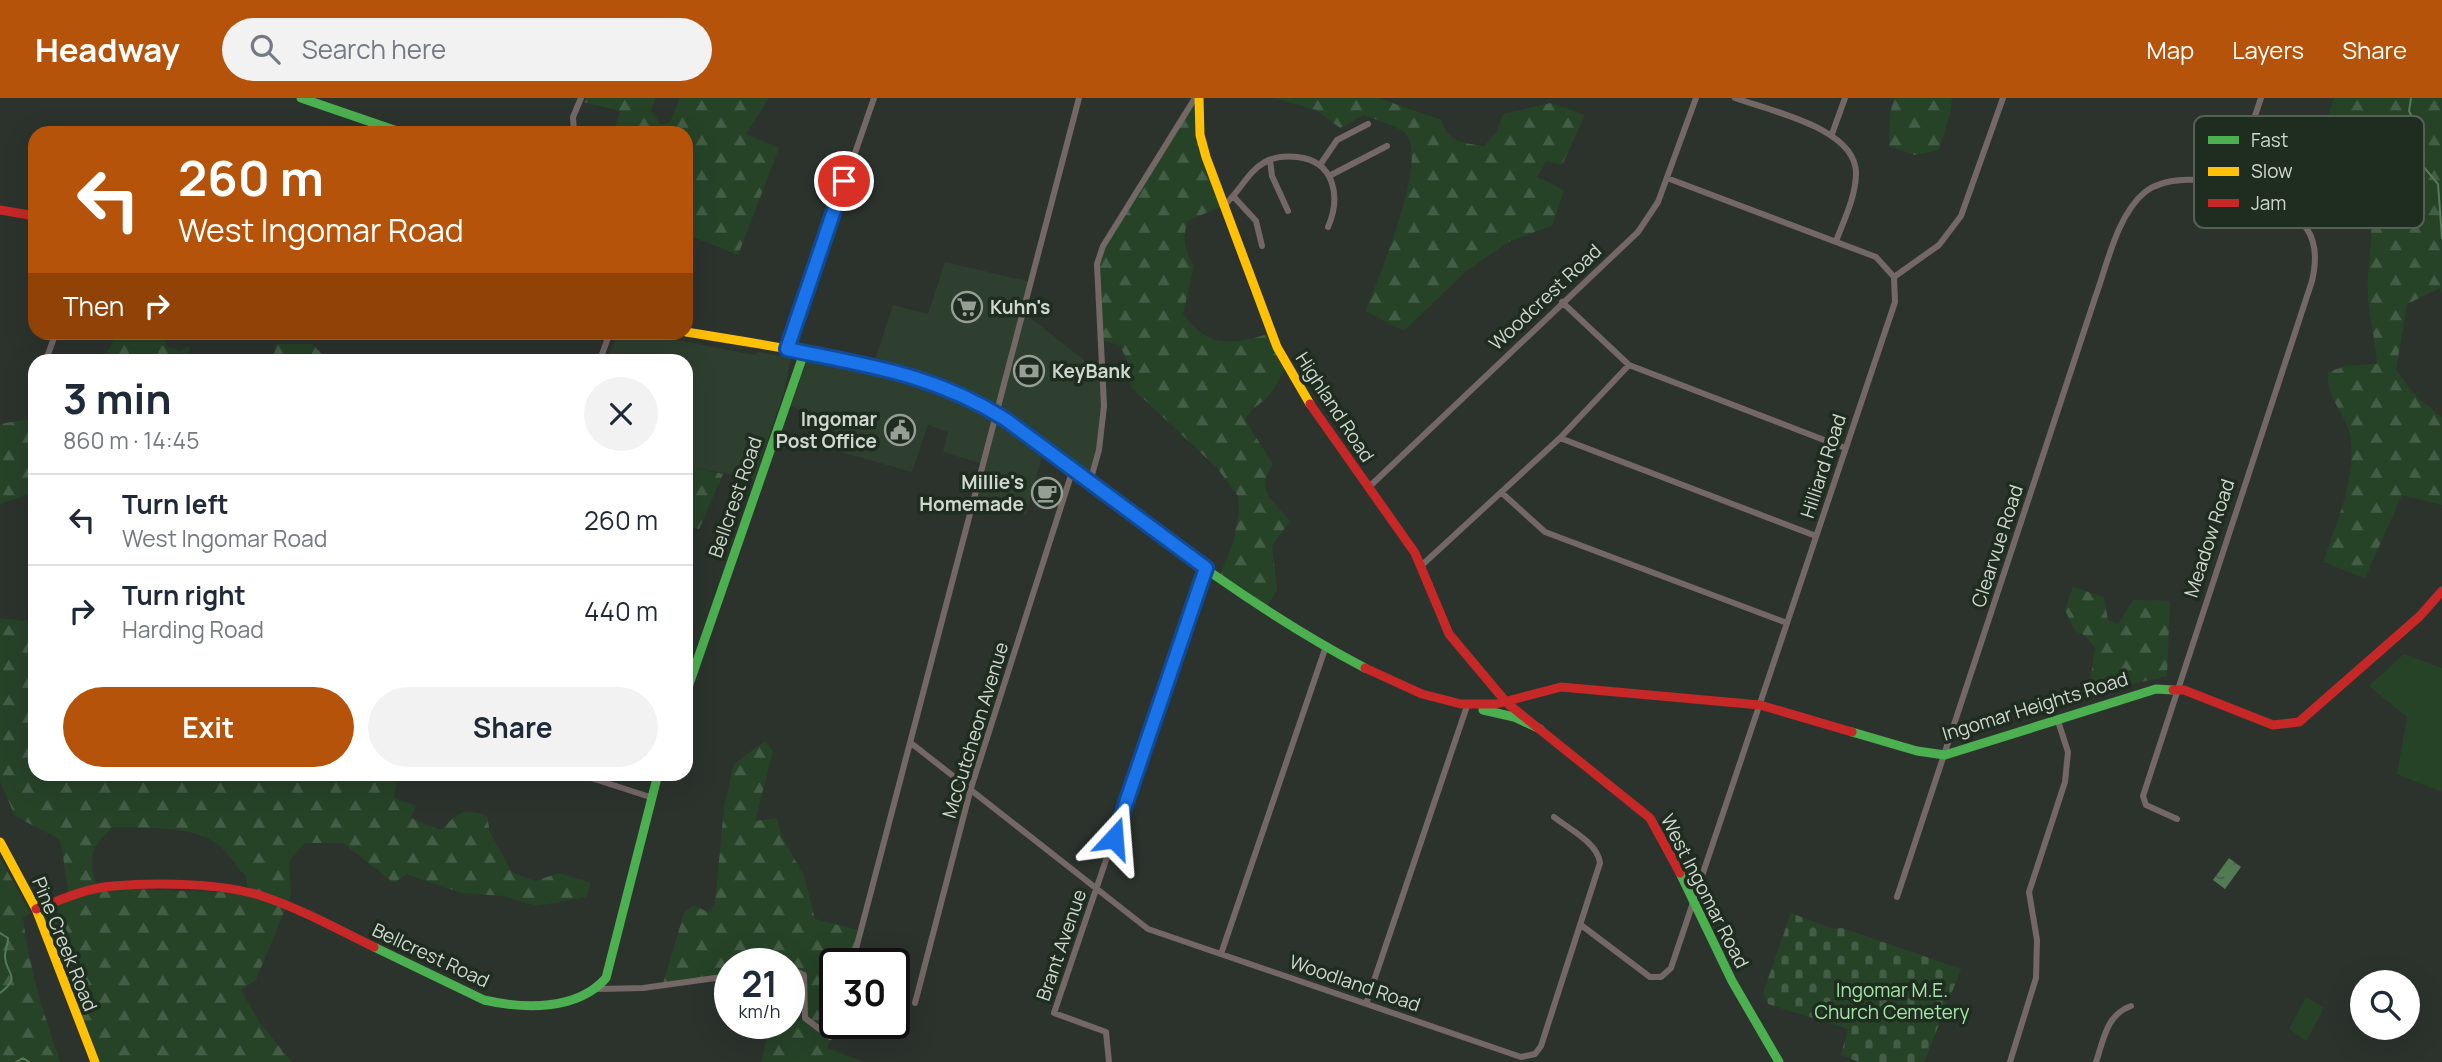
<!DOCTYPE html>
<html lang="en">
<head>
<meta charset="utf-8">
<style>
  :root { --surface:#fff; --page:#f2f2f3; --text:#1f2937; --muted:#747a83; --line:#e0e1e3; --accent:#b45309 }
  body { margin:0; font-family:Manrope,sans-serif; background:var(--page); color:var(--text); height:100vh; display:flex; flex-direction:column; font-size:26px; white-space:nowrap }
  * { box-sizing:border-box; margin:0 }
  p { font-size:23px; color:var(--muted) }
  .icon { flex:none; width:38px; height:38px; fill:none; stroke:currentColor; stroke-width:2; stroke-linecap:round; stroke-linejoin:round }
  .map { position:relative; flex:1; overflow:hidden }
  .details { position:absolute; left:28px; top:256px; width:665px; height:427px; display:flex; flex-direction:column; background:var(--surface); border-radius:21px; box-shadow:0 7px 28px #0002 }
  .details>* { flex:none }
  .banner { position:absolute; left:28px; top:28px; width:665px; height:214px; border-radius:21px; box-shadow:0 7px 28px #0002; background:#b45309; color:#fff; overflow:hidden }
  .fabs { position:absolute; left:2350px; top:872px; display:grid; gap:14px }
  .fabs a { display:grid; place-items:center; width:70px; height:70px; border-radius:50%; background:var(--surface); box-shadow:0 7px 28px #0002; font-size:35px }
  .speed { position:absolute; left:714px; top:850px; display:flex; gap:14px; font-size:35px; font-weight:700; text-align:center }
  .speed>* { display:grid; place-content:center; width:91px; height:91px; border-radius:50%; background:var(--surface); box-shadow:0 7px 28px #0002; line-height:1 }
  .speed small { font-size:18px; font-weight:400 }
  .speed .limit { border:4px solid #111; border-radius:10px; background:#fff; color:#111 }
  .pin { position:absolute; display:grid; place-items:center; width:60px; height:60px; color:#fff; margin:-30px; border:4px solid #fff; border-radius:50%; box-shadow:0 2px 7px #0007 }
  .me { position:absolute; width:77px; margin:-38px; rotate:19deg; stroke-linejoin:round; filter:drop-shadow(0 0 5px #0008) }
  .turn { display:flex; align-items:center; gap:24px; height:147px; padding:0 35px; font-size:32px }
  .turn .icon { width:91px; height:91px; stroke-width:2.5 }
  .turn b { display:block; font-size:49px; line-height:60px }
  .then { display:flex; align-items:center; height:66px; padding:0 35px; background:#0003; gap:14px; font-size:26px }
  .round { display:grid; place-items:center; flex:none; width:74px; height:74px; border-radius:37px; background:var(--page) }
  .summary { display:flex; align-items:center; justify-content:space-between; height:119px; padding:0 35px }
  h1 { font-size:42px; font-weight:700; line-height:52px }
  .button { display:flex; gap:14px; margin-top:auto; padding:14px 35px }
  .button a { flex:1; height:80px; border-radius:42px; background:var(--accent); color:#fff; font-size:28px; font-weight:700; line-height:80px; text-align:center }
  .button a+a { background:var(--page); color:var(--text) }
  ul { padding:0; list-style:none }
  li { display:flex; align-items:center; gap:21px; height:91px; padding:0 35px; border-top:2px solid var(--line) }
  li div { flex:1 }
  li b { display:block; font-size:26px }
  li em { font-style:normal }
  header { display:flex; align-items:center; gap:42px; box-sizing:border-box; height:98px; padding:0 35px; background:var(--accent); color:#fff }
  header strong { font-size:33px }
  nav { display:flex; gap:38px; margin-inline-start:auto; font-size:24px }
  .search { width:490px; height:63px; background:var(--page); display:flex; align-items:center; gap:18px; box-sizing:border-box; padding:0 24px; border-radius:38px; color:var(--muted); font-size:26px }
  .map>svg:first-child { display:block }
  .built { fill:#2e3f2f }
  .forest { fill:url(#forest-firs); fill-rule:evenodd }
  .cemetery { fill:url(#cemetery-stones) }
  .garden { fill:#264328 }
  .water { fill:url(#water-ripples) }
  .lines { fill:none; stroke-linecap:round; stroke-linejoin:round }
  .stream { stroke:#527b55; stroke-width:2 }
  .street { stroke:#746867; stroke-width:6 }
  .fast { stroke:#4caf50; stroke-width:9 }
  .slow { stroke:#ffc107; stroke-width:9 }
  .jam { stroke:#c62828; stroke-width:9 }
  .route-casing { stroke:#114b97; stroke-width:18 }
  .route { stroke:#1a73e8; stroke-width:12 }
  .labels { text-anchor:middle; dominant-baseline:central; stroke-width:7; stroke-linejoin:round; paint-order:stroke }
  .street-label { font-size:19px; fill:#cfd8cf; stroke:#1f2c20 }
  .poi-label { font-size:19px; font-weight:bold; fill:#cfd8cf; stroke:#1f2c20; text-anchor:start }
  .park-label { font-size:19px; fill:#a4e6a7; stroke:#1f2c20 }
  .key { fill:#1f2c20; stroke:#546055; stroke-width:2 }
  .key-label { font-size:19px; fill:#cfd8cf }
</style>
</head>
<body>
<header>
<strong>Headway</strong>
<div class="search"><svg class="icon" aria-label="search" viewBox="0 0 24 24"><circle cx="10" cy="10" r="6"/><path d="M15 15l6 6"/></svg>Search here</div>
<nav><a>Map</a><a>Layers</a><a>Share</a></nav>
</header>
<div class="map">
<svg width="2442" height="964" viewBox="0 0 2442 964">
  <defs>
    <pattern id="forest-firs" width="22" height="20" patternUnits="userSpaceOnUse" patternTransform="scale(1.75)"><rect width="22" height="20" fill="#264328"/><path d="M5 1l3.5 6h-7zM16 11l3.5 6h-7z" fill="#445d46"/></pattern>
    <pattern id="cemetery-stones" width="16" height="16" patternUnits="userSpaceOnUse" patternTransform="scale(1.75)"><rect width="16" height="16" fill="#264328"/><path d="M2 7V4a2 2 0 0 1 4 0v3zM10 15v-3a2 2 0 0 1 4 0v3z" fill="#445d46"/></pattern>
    <pattern id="water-ripples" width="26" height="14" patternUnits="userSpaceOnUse" patternTransform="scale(1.75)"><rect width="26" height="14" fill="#527b55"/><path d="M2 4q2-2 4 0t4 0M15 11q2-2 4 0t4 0" fill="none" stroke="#49614b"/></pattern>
  </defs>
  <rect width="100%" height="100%" fill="#2c332d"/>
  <path class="built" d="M945,164L1031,184L1023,214L1103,277L1102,334L1090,384L972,300L873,268L893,207L928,216Z
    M618,234L641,235L754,257L759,254L791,260L783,297L754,381L686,368V262H607Z
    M808,261L909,281L970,306L1002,325L1043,355L1026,416L973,402L983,366L943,354L948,334L928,327L912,374L830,351L838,325L791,308Z"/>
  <path class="forest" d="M587,0H656L651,12L661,27L670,24L680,0H769L746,36L779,50L738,157L686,136V35H613L620,13L584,4Z
    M1195,0L1224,107L1188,123C1181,142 1185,151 1194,168L1183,216C1209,251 1232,247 1271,235L1288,268C1280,277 1278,284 1272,293C1265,305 1250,309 1245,322L1273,366C1255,392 1272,402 1290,423L1272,447L1277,492L1265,512L1219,479L1233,446L1239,413L1238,398L1217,370L1131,289L1128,265L1120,247L1101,242L1099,158Z
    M1275,0H1378L1441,22C1448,44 1462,45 1484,48L1496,35L1503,16L1551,5L1585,17L1562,67L1546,63L1537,79L1564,92L1552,128L1512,142L1465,174L1404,233L1366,213C1377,181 1432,57 1404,34C1394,26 1376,22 1364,17L1340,30L1316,12Z
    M1894,0H1952L1950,16L1939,52L1915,57L1889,48L1890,16Z
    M2334,0H2442V195L2440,190L2407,206L2396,272L2413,295L2442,320V407L2402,397L2365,480L2323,464C2336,427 2361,369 2348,330C2340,307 2327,301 2328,274L2346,268L2377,266C2376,243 2369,220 2368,197C2366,166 2377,137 2367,106C2354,64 2314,52 2334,0Z
    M118,235H168L165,247L179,253L189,248V262H102Z
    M276,246H312L328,262H273Z
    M35,320V394L0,406V326Z
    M686,368L723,376L699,431L686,427Z
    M2073,489L2104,499L2108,522L2118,526L2133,502L2170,503L2167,578L2124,588L2087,603L2095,549L2084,537L2075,533L2065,512Z
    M0,520L23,523L35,520V676H398L394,700L416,708L411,720L441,732C458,715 463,708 487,718L490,735L512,774L535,783L559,775L591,785L586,799L537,808L504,798L461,795L407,776L394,785L343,745H304L289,764L291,797L256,882L241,892L259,924L292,964H95L36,811L70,798C64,778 65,759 59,741L15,718L0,683ZM113,729C147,731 201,725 225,753C233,762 237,770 246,778L248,795L97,790C88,762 90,748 113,729Z
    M765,643L773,653L755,723L776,720L783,741L804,778L815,821L861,833L852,866H835L836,926L827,950L864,964H761L770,927L789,926L805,920L804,878L789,870V866H730V878L662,889L684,815L694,807L709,815L715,805L724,709L734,666Z
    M0,760L30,815L23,820C29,870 44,917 60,964H0Z"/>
  <path class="cemetery" d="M1791,815L1832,831L1842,830L1961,871L1924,964H1859L1841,957L1848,931L1768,906L1763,895Z"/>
  <path class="garden" d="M2404,556L2442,570V694L2397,676L2407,619L2369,588Z
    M2306,899L2324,910L2306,943L2289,931Z"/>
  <path class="water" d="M2229,760L2241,769L2225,791L2213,782Z"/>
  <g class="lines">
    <path class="stream" d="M2411,0L2409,13L2415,25L2411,41L2417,61L2438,86L2442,140
      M0,835L8,840C8,846 5,852 5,858C5,876 23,878 0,895
      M16,964L23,960L29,964"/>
    <path class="street" d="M1735,0C1770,13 1856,30 1856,75C1856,98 1844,122 1836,143
      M574,35L573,19L581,0
      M1832,36L1845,0
      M1270,62L1272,78L1288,113
      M1320,67L1337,42L1368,26
      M1329,78L1387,48
      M2231,88L2261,0
      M1234,99L1256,123L1262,148
      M1224,107C1239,95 1248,73 1265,64C1274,59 1287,58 1297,59C1335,63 1341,99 1328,129
      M1894,179L1939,147L1961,118L2003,0
      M1562,204L1629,267L1845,350
      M787,252L874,0
      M46,262L56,234
      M600,262L610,234
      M32,297L35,290
      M1560,340L1816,438
      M1090,384L1099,352L1104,308L1097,166L1103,148L1195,0
      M1368,390L1638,134L1658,104L1696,0
      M1502,395L1545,434L1787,525
      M1421,468L1560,340L1629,267
      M911,645L1148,831L1521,959L1535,956L1541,948L1600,765C1598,745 1569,731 1554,719
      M579,676L650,699
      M1897,799L2095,200C2107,167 2117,117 2145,94C2182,64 2282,94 2307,131C2317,146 2316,166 2312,183L2143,698L2146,707L2177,721
      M1581,827L1650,879H1661L1671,870L1895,204L1894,179L1876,159L1667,80
      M1221,856L1325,551
      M852,866L1079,0
      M789,870L804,877L805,920L830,939
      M599,891L643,890L730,878
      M915,905L971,690L1073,371
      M1366,906L1467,608
      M1109,964L1106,934L1054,915L1205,471
      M2010,964L2036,880L2037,842L2029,794L2065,684L2068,654L2058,623
      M2096,964C2104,941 2106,917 2131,908"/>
    <path class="fast" d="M301,0L403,35
      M968,301L1005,321C1122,408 1235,502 1365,570
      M686,595L804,255
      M1483,612L1514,619L1540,631
      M1852,634L1917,653L1945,657L2156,591L2173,592
      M1680,775L1732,883L1779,964
      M374,849L484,902C524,911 577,913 606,880L658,676"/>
    <path class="slow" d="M1199,0L1200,37L1206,59L1277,249L1310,306
      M686,234C783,250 878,262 968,301
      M0,744L36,811L95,964"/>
    <path class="jam" d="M0,112L35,118
      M1310,306L1415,455L1449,536L1507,605L1650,720L1680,775
      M1365,570L1422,596L1461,606H1496L1561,589L1760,607L1852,634
      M2173,592H2184L2273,627L2299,624L2420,518L2442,493
      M36,811C61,802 86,790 113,788C156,784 221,785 262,798C301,811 337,831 374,849"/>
  </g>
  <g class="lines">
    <g class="route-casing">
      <path id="route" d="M844,83L787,251C869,268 933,276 1005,321L1206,470L1114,740"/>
    </g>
    <use href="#route" class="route"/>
  </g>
  <defs>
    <g id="supermarket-ring" transform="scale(1.575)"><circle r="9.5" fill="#1f2c20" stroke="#969e96" stroke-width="1.5"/><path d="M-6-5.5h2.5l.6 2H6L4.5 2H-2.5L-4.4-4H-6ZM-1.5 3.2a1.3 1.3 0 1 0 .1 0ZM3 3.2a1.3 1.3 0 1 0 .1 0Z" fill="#969e96"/></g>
    <g id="bank-ring" transform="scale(1.575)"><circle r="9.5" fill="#1f2c20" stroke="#969e96" stroke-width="1.5"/><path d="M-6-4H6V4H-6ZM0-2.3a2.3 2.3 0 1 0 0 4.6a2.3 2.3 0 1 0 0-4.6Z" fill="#969e96"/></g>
    <g id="civic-ring" transform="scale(1.575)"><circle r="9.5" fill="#1f2c20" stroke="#969e96" stroke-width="1.5"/><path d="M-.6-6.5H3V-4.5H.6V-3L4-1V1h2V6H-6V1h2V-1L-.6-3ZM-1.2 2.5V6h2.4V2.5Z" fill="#969e96"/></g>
    <g id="cafe-ring" transform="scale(1.575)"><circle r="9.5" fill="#1f2c20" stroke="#969e96" stroke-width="1.5"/><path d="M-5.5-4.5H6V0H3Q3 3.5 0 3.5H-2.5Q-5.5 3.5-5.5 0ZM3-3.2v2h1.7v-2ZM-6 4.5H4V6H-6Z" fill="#969e96"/></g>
  </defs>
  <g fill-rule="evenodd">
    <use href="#supermarket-ring" x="967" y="209"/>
    <use href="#bank-ring" x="1029" y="273"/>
    <use href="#civic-ring" x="900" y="332"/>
    <use href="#cafe-ring" x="1047" y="395"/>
  </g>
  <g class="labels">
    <g class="street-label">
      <text transform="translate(1545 199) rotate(-43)">Woodcrest Road</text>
      <text transform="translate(1335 309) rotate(57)">Highland Road</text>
      <text transform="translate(1823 368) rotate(-72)">Hilliard Road</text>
      <text transform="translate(735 399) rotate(-71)">Bellcrest Road</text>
      <text transform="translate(2209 440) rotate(-72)">Meadow Road</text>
      <text transform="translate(1997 448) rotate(-72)">Clearvue Road</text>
      <text transform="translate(2035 608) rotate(-17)">Ingomar Heights Road</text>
      <text transform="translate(975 632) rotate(-73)">McCutcheon Avenue</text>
      <text transform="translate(1705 793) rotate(63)">West Ingomar Road</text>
      <text transform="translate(65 846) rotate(68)">Pine Creek Road</text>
      <text transform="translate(1061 847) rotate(-71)">Brant Avenue</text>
      <text transform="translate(431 857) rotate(25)">Bellcrest Road</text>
      <text transform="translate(1355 885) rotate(19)">Woodland Road</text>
    </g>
    <g class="poi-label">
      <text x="990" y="209">Kuhn's</text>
      <text x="1052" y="273">KeyBank</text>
      <text x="877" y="321" text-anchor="end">Ingomar<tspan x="877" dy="22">Post Office</tspan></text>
      <text x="1024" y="384" text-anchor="end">Millie's<tspan x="1024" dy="22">Homemade</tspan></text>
    </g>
    <g class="park-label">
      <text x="1892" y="892">Ingomar M.E.<tspan x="1892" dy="22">Church Cemetery</tspan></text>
    </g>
  </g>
  <rect x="2194" y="18" width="230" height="112" rx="10" class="key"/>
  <rect x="2208" y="38" width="31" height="8" fill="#4caf50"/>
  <rect x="2208" y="69" width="31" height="9" fill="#ffc107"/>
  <rect x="2208" y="101" width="31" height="8" fill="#c62828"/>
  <g class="key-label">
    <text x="2251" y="49">Fast</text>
    <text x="2251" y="80">Slow</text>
    <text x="2251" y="112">Jam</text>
  </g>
</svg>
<div class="fabs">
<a><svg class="icon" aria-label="search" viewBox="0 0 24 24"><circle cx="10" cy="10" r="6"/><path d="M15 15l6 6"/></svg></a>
</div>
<div class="speed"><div>21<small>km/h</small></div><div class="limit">30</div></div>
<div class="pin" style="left:844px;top:83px;background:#d93025"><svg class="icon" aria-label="arrive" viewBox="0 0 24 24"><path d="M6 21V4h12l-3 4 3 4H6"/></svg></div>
<svg class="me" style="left:1114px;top:740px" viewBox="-20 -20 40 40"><path d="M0-17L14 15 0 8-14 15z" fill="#1a73e8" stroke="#fff" stroke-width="4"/></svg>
<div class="banner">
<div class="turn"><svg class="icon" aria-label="left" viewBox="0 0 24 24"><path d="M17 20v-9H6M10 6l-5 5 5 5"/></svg><div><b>260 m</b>West Ingomar Road</div></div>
<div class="then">Then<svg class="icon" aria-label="right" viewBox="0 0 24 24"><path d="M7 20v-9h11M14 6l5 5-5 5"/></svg></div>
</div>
<section class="details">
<div class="summary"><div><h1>3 min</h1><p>860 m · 14:45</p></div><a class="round"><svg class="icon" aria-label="close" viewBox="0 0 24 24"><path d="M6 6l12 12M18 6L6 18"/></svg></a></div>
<ul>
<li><svg class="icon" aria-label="left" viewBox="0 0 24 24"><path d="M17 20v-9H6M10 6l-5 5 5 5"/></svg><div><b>Turn left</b><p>West Ingomar Road</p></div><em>260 m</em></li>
<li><svg class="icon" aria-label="right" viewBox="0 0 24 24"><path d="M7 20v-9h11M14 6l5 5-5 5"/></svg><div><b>Turn right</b><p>Harding Road</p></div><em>440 m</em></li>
</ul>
<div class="button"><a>Exit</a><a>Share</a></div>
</section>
</div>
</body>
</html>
